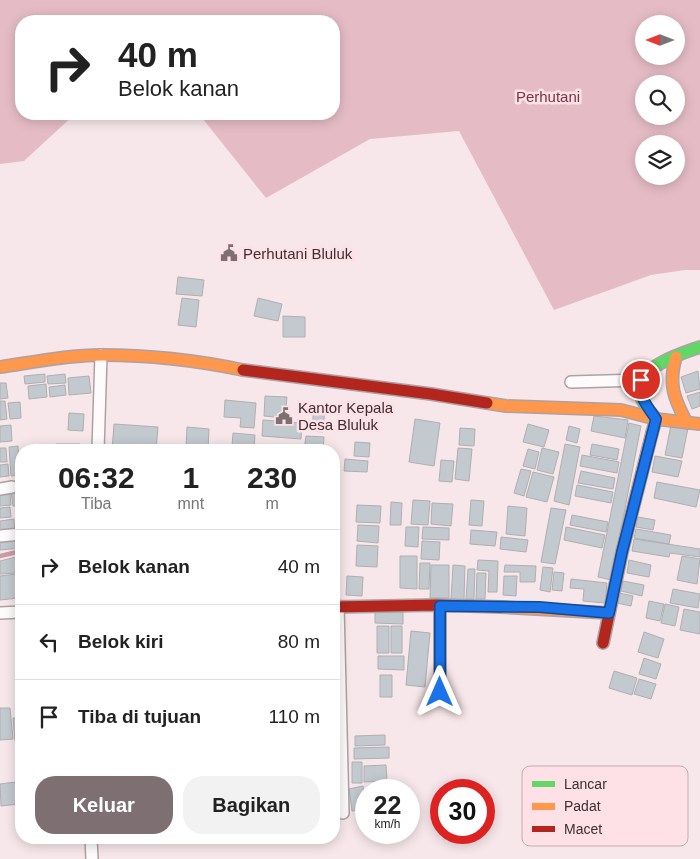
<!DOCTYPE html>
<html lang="id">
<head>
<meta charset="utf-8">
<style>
  :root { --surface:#fff; --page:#f2f2f2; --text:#222; --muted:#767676; --line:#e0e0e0; --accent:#7d6f72 }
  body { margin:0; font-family:Helvetica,sans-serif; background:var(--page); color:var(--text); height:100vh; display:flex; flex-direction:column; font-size:19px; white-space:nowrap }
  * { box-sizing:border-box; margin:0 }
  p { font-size:16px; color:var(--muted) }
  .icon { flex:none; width:28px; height:28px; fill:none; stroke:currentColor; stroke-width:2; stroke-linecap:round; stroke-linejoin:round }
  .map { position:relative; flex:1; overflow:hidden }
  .drawer { position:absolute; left:15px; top:444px; width:325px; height:400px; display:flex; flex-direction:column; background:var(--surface); border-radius:20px; box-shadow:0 2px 12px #0003 }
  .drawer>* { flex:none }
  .top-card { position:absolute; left:15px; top:15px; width:325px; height:105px; border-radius:20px; box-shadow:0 2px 12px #0003; background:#fff; color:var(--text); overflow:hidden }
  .needle { width:32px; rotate:270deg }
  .tools { position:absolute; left:635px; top:15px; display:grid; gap:10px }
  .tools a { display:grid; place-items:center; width:50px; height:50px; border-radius:50%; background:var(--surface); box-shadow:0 2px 12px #0003; font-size:25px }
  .speed { position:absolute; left:355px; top:779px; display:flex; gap:10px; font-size:25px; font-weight:700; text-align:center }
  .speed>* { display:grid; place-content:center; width:65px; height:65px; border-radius:50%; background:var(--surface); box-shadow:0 2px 12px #0003; line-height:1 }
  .speed small { font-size:12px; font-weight:400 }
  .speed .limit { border:8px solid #d22; background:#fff; color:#111 }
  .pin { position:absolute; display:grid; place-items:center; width:42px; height:42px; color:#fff; margin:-21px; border:2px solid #fff; border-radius:50%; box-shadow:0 1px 5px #0007 }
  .me { position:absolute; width:55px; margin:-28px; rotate:0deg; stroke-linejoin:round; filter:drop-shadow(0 0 4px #0008) }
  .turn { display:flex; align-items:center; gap:18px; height:105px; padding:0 20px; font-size:22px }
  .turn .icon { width:65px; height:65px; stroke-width:2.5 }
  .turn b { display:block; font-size:35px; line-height:42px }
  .eta { display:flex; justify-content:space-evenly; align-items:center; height:85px; text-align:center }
  .eta b { font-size:30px; font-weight:800; line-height:35px }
  .action { display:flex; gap:10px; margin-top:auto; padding:10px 20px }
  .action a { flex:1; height:58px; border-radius:20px; background:var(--accent); color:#fff; font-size:20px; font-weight:800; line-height:58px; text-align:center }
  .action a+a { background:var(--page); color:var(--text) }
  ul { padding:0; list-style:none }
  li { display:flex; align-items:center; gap:15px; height:75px; padding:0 20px; border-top:1px solid var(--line) }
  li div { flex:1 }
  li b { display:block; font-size:19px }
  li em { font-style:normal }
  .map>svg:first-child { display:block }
  .forest { fill:#e5bcc6; fill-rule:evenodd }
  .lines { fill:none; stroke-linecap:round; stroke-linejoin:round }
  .stream { stroke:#cb9ca8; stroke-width:4.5 }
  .building { fill:#c3cacf; stroke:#b0aeb1 }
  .street-casing { stroke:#aea1a4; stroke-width:14 }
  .fast-casing { stroke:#aea1a4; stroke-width:14 }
  .slow-casing { stroke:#aea1a4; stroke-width:14 }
  .jam-casing { stroke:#aea1a4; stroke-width:14 }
  .street { stroke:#fefbfc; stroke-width:11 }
  .fast { stroke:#63d668; stroke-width:11 }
  .slow { stroke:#ff974d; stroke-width:11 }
  .jam { stroke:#b3261e; stroke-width:11 }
  .route-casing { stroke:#114b97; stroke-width:12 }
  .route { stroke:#1a73e8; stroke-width:9 }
  .labels { text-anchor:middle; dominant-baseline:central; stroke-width:5; stroke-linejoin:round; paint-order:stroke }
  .park-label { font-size:15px; fill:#7c3149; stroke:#fde1e7 }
  .poi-label { font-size:15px; fill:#3c2f32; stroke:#fde1e7; text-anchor:start }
  .key { fill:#fde1e7; stroke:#c3acb1; stroke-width:1 }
  .key-label { font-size:14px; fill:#3c2f32 }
</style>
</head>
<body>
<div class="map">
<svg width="700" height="859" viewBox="0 0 700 859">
  <rect width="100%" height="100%" fill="#f7e7ea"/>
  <path class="forest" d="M0,0H700V270H685L651,275L554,310L459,131L370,139L266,198L199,114H334V21H21V114H75L24,161L0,164ZM644,24H676V56H644ZM644,84H676V116H644ZM644,144H676V176H644Z"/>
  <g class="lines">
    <path class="stream" d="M0,556L21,551"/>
  </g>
  <path class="building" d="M178,277L204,280L202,296L176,294Z
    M182,298L199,300L196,327L178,325Z
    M258,298L282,304L278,321L254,316Z
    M283,316L305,317V337H283Z
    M698,371L700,389L686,393L681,377Z
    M45,374V382L25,384L24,376Z
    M65,374L66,383L48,384L47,376Z
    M89,376L91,393L69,395L68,378Z
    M0,383H6L8,398L0,399Z
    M46,384L47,397L29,399L28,386Z
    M65,385L66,395L50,397L49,387Z
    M700,392V406L692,409L687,396Z
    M265,396L287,397L285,418L264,416Z
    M225,400L256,403L254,428L240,427L241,418L224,417Z
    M0,401H5L7,419L0,420Z
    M20,402L21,418L10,419L8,403Z
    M314,405L325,406L323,432L312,431Z
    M69,413L84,414L83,431L68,430Z
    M594,416L628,420L625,438L591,431Z
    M415,419L440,423L434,466L409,462Z
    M263,420L302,423L301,439L262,436Z
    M629,423L641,426L611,580L598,577Z
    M114,424L158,427L156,450H112Z
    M528,424L549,430L544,447L523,442Z
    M11,425L12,441L0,442V426Z
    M671,425L688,428L682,458L665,455Z
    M569,426L580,429L577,443L566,440Z
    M187,427L209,429L208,449L186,447Z
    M460,428L475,429L474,446L459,445Z
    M233,433L255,435L254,448L232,446Z
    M306,436L324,437L323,450H304Z
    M355,442L370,443L369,457L354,456Z
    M56,444H80V450H56Z
    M565,444L580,447L569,505L554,501Z
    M592,444L619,449L617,460L590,455Z
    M18,446L20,475L11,476L9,447Z
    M228,447L253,449V450H228Z
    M0,448H6L7,462H0Z
    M458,448L472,449L469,481L455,479Z
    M542,448L559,452L553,474L537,470Z
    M528,449L539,452L535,469L523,466Z
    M582,455L619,462L617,473L580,466Z
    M655,456L682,461L678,477L652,472Z
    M345,459L368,461L367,472L344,471Z
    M441,460L454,461L452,482L439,481Z
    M8,464L9,476L0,477V465Z
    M521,469L531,471L524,496L514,493Z
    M581,471L615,478L613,489L578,483Z
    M533,472L554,477L547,502L526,497Z
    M657,482L700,490L696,507L654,498Z
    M577,485L613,492L611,503L575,496Z
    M21,490V505L13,506L11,491Z
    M10,494L11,505L0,506V495Z
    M413,500L430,501L428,525L411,524Z
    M471,500L484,501L482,526L469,525Z
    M391,502L402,503L401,525H390Z
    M432,503L453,504L451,526L431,524Z
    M357,505L381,506L380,523L356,522Z
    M508,506L527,508L525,536L506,534Z
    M10,507L11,517L0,518V508Z
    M551,508L566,510L555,564L541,562Z
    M17,511H21V532H19Z
    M572,515L608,522L606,532L570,525Z
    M638,517L655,520L653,530L636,527Z
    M14,519L15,533L0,535V521Z
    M358,525L379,526L378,543L357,541Z
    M406,527H419L418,547L405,546Z
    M423,527L449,528V540L422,539Z
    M566,527L605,535L602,548L564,540Z
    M636,529L671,535L669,544L634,538Z
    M471,530L497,532L495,546L470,544Z
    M21,536V548L0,550V538Z
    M501,537L528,540L526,552L500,549Z
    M634,539L700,549V557L670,553L669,557L632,551Z
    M422,541L440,542L439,560L421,559Z
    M357,545L378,546L377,567L356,566Z
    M19,554H21V573Z
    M400,556H417V589L400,588Z
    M682,556L700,559L697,584L677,580Z
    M16,557V573L0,574V561Z
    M478,560L498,561L497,592H488L489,571L477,570Z
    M629,560L651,565L649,577L627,573Z
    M420,563H430L429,589H419Z
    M431,565H449V598H430Z
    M453,565L465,566L464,600L451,599Z
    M505,565L536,566L535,582H520V572H504Z
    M543,567L553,568L550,592L540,590Z
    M468,569H475L474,599H466Z
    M554,572L564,573L562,591L552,590Z
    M477,573H486L485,599H476Z
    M16,574L19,598L0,600V576Z
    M347,576L363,577L362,596L346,595Z
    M504,576H517L516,596L503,595Z
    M571,579L607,583L605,603L583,601L584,589L570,588Z
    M623,581L644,585L642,596L621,591Z
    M673,589L700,594L698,608L670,603Z
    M619,593L633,596L631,606L617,603Z
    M649,601L664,604L660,621L646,618Z
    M665,604L679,607L675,626L661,623Z
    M684,609L700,612V634L680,630Z
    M375,611H403V624L375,623Z
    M377,626H389V653H377Z
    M391,626H402V653H391Z
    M411,631L430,633L425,687L406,685Z
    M644,632L664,639L658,658L638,652Z
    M378,656H404V670L378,669Z
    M644,658L661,664L656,679L639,674Z
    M614,671L637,678L632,695L609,688Z
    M380,675H392V697H380Z
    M639,679L656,684L651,699L634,694Z
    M0,708H10L13,739L0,740Z
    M13,718H21V741H15Z
    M385,735V745L355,746V736Z
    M389,747V758L354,759V748Z
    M352,762H362V783H352Z
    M386,765L387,781L364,782V766Z
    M18,778H21V804Z
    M16,782L19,804L1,806L0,784Z
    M363,786L366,809L352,811L349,789Z"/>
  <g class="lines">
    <g class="street-casing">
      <path id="street" d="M571,382L641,380
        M98,450L101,355
        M0,489L12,487
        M0,536L21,534
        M338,606L343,813
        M440,606V692
        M0,613L21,612
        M91,838L92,859"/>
    </g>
    <g class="fast-casing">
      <path id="fast" d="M652,433L656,419C649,410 639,400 640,388C640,366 683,353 700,347"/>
    </g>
    <g class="slow-casing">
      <path id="slow" d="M676,357C668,384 674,399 687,423
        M0,367C34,362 68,355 102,355C151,355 195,360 243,370
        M487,403L506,406L621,410L656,419L700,424
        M501,607L609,613"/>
    </g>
    <g class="jam-casing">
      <path id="jam" d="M243,370L431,394L487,403
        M334,607L437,605L501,607
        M603,643L622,552L652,433"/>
    </g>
    <use href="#street" class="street"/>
    <use href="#fast" class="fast"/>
    <use href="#slow" class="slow"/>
    <use href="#jam" class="jam"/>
  </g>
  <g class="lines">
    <g class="route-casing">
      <path id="route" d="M440,692V606L539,607L609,613L622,552L656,419C647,406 638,396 641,380"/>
    </g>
    <use href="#route" class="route"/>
  </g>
  <defs>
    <g id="civic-bare" transform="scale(1.35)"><path d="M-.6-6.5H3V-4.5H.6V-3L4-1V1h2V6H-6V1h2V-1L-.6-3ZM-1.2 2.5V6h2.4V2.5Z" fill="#7d6f72" stroke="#fde1e7" stroke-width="2.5" paint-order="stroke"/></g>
  </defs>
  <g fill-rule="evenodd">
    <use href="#civic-bare" x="229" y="253"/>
    <use href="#civic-bare" x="284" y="416"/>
  </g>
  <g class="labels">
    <g class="park-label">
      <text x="548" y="96">Perhutani</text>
    </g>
    <g class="poi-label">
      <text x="243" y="253">Perhutani Bluluk</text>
      <text x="298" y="407">Kantor Kepala<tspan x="298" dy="17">Desa Bluluk</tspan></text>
    </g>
  </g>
  <rect x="522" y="766" width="166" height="80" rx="8" class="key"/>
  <rect x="532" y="781" width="23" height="6" fill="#63d668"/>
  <rect x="532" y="803" width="23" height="7" fill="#ff974d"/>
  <rect x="532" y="826" width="23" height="6" fill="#b3261e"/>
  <g class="key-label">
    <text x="564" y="789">Lancar</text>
    <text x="564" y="811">Padat</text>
    <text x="564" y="834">Macet</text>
  </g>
</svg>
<div class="tools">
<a><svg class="needle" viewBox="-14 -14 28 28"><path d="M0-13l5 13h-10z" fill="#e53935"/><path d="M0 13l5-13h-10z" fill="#767676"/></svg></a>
<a><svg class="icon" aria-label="search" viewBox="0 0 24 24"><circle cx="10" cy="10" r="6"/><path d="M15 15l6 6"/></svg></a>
<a><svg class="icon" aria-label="layers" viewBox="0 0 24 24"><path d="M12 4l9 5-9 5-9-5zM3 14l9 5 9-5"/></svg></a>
</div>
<div class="speed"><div>22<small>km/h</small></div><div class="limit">30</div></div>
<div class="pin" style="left:641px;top:380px;background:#d93025"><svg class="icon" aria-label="arrive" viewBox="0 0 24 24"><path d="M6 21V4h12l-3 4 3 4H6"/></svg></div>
<svg class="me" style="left:440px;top:692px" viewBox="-20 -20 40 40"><path d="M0-17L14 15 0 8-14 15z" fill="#1a73e8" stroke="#fff" stroke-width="4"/></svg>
<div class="top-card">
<div class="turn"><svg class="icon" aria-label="right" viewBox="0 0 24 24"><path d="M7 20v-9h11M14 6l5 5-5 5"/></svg><div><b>40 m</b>Belok kanan</div></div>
</div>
<section class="drawer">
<div class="eta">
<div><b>06:32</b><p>Tiba</p></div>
<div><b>1</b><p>mnt</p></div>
<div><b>230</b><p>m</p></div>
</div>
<ul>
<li><svg class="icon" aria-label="right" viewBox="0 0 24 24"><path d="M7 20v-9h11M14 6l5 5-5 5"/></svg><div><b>Belok kanan</b></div><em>40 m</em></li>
<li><svg class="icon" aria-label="left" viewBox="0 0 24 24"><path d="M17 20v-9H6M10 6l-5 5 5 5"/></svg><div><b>Belok kiri</b></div><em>80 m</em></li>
<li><svg class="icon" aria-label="arrive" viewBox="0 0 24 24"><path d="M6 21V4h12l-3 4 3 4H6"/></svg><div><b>Tiba di tujuan</b></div><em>110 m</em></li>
</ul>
<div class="action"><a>Keluar</a><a>Bagikan</a></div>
</section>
</div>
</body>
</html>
